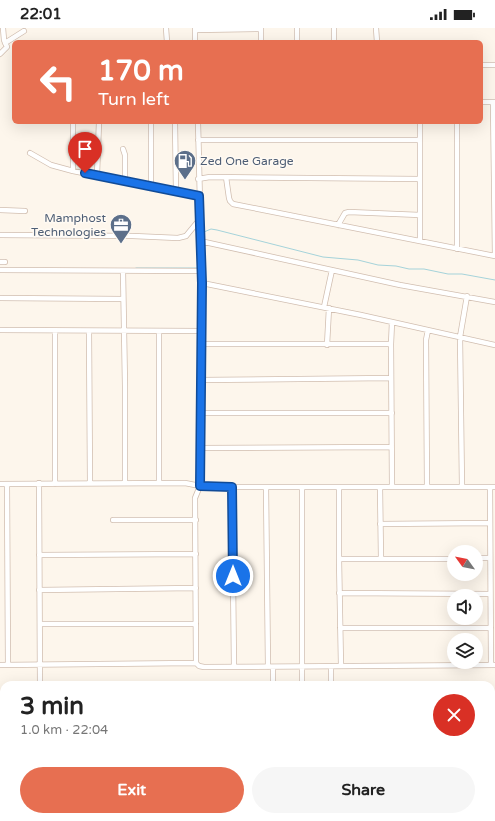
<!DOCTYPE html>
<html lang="en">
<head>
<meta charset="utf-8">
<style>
  :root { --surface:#fff; --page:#f6f6f6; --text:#222; --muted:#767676; --accent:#e76f51 }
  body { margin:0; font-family:"Varela Round",sans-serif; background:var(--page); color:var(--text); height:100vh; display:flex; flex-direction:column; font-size:15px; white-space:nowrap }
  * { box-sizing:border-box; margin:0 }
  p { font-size:13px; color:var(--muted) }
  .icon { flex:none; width:22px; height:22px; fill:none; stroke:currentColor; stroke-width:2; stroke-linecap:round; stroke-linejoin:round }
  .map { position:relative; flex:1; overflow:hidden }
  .sheet { position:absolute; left:0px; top:653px; width:495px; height:140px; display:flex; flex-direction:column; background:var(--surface); border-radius:12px 12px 0 0; box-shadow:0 4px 16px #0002 }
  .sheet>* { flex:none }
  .top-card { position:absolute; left:12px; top:12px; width:471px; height:84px; border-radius:6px; box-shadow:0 4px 16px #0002; background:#e76f51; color:#fff; overflow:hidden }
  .needle { width:26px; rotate:303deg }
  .tools { position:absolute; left:447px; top:517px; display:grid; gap:8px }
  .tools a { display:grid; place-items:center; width:36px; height:36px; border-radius:50%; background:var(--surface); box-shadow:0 4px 16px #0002; font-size:20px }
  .pin { position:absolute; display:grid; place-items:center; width:34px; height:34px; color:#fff; margin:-41px -17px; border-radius:50% 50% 50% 0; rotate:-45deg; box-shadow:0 0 4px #0007 }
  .pin .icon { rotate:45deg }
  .me { position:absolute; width:44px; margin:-22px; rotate:0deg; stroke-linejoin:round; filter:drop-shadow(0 0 3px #0008) }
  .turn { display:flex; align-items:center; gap:14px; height:84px; padding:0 20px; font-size:18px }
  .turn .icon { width:52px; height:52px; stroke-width:2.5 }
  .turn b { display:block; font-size:28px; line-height:34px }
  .round { display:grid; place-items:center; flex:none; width:42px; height:42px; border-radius:21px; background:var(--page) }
  .overview { display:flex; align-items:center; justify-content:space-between; height:68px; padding:0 20px }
  h1 { font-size:24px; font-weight:800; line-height:30px }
  .action { display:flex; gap:8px; margin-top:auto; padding:8px 20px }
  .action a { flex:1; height:46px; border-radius:24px; background:var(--accent); color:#fff; font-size:16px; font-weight:800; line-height:46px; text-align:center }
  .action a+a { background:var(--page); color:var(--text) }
  .status { display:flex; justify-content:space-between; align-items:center; height:28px; padding:0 20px; background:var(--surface); direction:ltr }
  .status svg { height:11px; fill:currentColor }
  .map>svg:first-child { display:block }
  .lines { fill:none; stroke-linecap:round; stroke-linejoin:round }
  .stream { stroke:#a5d3da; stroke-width:1 }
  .minor-casing { stroke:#d1beb0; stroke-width:6 }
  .minor { stroke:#fff; stroke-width:4.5 }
  .route-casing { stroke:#114b97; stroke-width:10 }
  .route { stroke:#1a73e8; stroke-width:7 }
  .labels { text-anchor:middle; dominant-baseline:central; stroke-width:3; stroke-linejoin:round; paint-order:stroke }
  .service-label { font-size:12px; fill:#4e5e75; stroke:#fffaf3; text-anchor:start }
</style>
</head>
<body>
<div class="status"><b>22:01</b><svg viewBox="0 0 49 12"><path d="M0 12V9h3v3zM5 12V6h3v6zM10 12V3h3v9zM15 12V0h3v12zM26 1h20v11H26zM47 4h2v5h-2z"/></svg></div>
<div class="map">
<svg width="495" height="793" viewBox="0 0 495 793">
  <rect width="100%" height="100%" fill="#fdf6ec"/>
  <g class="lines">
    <path class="stream" d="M204,204L211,201L217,202L323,229L358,232L378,237L396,238L409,241H424L448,246H462L495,252
      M136,240H197L199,237V229"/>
    <g class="minor-casing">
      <path id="minor" d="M166,0L167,14
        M195,0V14
        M261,0V14
        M334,0V14
        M376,0L377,14
        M195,2L261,1
        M297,14V0
        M5,15L24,3
        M0,26L7,19L4,12L3,0
        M481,37H495
        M481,74H495
        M493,74L495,228
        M73,94V143
        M175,94L176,163
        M420,94V212
        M198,112H420
        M123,121L125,127V153
        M30,125L51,137L73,143L199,168
        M97,147L99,94
        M226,149L229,170L230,173L233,176L495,228
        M198,151L210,149L420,151
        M151,158V94
        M0,182L25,183
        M338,197L345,185L349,184L420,187
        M0,207L133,208L178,210L186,208L200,191
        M200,213L400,257L495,274
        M457,221V94
        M0,234H5
        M0,242L201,243
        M123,243L125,358V455
        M202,255L361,287L495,317
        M0,270L123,271
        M324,279L332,242
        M392,294L391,316L392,459
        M0,302L201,303
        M55,303V456
        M89,303L90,455
        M201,316H391
        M327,317L329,280
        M200,352L391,350
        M200,385H392
        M200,420L391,419
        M39,455L40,657
        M159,455V303
        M0,456L185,455L200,458L232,459H495
        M7,456L8,637
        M232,459L234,639
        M266,459L268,639
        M302,459V657
        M339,459V531L341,638
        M380,459L381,531
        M427,459L426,312L428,302
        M462,459L460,309L467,268
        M490,459L491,637
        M113,492H196
        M380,496L490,495
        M39,527L196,526
        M476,530H490
        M339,531H454
        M39,562L196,560
        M339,565L490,566
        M40,596H196
        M340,600H491
        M196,635L195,470L200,458L202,255L198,94
        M0,637L196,635L199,638L204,639L495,637
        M273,639V657
        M331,657V638
        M0,685H4
        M491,709L495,708
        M78,789V793
        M201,789V793
        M413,789V793
        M41,793L42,789
        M170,793V789"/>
    </g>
    <use href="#minor" class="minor"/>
  </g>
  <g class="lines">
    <g class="route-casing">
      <path id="route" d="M85,145L199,168L202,255L200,458L232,459L233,548"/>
    </g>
    <use href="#route" class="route"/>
  </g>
  <defs>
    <g id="fuel-pin" transform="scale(1.15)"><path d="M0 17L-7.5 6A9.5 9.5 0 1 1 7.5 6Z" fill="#5c6f8a" stroke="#fffaf3"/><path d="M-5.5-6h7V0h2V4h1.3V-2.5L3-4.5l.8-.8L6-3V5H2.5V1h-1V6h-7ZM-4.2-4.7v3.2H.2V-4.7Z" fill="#fff"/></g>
    <g id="office-pin" transform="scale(1.15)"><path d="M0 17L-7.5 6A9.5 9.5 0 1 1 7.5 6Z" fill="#5c6f8a" stroke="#fffaf3"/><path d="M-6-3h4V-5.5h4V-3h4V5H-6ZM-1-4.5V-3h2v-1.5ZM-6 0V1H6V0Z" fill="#fff"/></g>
  </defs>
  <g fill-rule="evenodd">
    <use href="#fuel-pin" x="185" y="133"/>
    <use href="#office-pin" x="121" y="197"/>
  </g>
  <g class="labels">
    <g class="service-label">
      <text x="200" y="133">Zed One Garage</text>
      <text x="106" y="190" text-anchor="end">Mamphost<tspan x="106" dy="14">Technologies</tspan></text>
    </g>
  </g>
</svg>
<div class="tools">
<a><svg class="needle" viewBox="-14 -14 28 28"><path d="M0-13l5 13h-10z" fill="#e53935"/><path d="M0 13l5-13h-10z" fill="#767676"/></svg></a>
<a><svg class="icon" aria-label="sound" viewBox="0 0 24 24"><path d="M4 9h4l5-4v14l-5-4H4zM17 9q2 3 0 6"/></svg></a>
<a><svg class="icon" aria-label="layers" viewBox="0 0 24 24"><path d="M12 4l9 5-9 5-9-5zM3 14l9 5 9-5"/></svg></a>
</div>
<div class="pin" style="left:85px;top:145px;background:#d93025"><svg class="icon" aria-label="arrive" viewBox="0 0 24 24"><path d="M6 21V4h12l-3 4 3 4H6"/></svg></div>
<svg class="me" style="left:233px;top:548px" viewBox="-20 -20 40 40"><circle r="17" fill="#1a73e8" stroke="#fff" stroke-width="3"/><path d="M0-11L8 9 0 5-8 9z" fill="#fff"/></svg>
<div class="top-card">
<div class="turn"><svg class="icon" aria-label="left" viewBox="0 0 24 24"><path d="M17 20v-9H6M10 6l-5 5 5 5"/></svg><div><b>170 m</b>Turn left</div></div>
</div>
<section class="sheet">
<div class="overview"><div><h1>3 min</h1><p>1.0 km · 22:04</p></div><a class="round" style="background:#d93025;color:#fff"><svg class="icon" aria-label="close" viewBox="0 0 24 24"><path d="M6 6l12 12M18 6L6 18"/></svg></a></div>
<div class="action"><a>Exit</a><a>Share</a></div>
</section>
</div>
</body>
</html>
